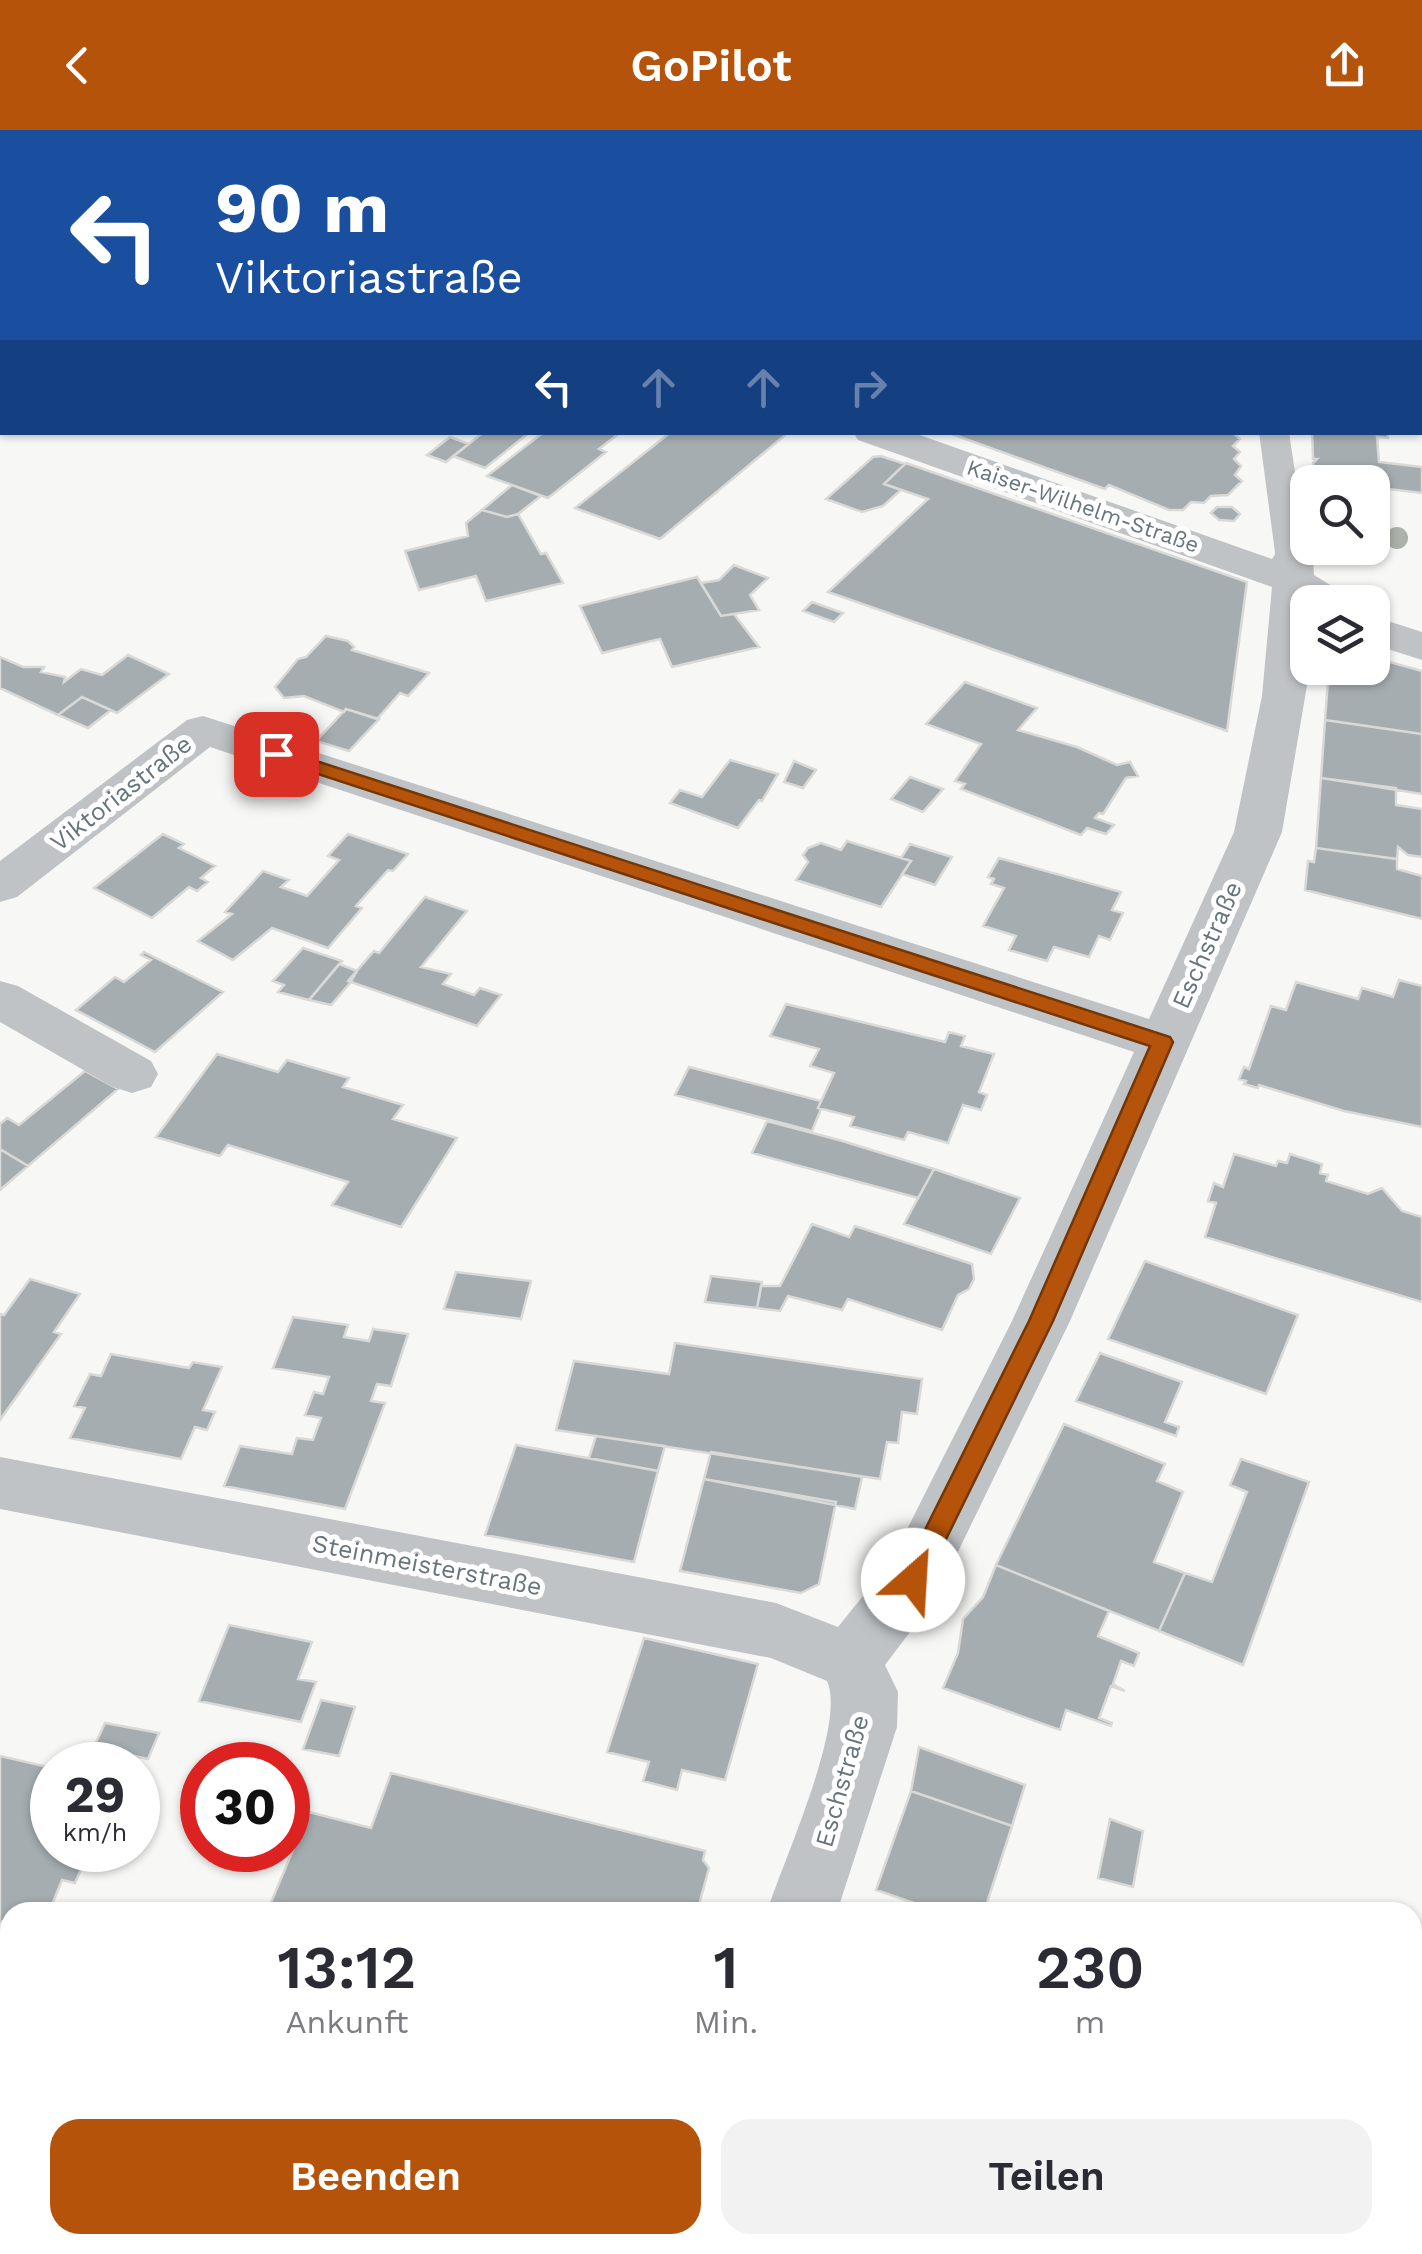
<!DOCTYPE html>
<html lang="de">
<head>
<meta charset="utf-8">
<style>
  :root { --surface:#fff; --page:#f2f2f3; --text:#2b2b33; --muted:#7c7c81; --accent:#b45309 }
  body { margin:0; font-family:"Work Sans",sans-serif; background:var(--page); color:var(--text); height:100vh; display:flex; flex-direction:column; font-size:38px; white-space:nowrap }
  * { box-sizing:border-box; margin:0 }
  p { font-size:32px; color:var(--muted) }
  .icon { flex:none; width:55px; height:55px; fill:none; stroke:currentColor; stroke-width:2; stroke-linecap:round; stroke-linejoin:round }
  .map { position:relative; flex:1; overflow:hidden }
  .sheet { position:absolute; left:0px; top:1772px; width:1422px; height:352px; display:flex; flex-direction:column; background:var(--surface); border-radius:30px 30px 0 0; box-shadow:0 2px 8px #0004 }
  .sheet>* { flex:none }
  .top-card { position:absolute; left:0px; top:0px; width:1422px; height:305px; box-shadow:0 2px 8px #0004; background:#1a4fa0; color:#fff; overflow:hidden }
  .tools { position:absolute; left:1290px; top:335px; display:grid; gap:20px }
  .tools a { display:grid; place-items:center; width:100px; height:100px; border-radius:20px; background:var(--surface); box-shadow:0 2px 8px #0004; font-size:50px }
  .speed { position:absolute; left:30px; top:1612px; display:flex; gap:20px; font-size:50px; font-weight:700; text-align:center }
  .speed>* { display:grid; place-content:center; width:130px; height:130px; border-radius:50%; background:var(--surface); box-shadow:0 2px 8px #0004; line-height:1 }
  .speed small { font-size:25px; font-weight:400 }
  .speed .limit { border:15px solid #d22; background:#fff; color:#111 }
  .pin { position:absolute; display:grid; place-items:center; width:85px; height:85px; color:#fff; margin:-42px; border-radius:20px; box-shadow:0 5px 15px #0006 }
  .me { position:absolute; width:110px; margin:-55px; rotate:26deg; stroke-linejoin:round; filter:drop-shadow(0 0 8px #0008) }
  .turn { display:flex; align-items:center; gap:35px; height:210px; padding:0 50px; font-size:45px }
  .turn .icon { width:130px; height:130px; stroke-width:2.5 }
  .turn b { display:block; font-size:70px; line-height:85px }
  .lanes { display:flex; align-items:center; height:95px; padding:0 50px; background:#0003; justify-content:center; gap:50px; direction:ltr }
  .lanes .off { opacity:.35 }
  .eta { display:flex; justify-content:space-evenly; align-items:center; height:170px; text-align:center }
  .eta b { font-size:60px; font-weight:600; line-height:70px }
  .cta { display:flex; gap:20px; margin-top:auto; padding:20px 50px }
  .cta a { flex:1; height:115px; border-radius:30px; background:var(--accent); color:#fff; font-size:40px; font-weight:600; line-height:115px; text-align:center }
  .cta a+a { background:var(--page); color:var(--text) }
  header { display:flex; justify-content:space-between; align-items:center; height:130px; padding:0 50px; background:var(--accent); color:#fff; font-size:45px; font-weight:600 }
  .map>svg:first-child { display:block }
  .building { fill:#a5adb1; stroke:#d9d9d7; stroke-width:2.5 }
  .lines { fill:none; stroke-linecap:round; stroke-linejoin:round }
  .pedestrian { fill:#bfc3c6; fill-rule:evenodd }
  .minor { fill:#bfc3c6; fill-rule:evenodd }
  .tree { fill:#acb2a7 }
  .route { fill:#b45309; stroke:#753606; stroke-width:2.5 }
  .labels { text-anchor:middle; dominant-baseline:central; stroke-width:10; stroke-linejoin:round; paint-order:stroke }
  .far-street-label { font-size:22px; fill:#66757c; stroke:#fff }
  .street-label { font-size:25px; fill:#66757c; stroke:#fff }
</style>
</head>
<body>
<header><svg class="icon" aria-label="back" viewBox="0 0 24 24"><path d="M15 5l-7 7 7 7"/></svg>GoPilot<svg class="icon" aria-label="share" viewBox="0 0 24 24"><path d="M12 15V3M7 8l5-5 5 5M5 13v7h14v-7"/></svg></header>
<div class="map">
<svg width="1422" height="2124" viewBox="0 0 1422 2124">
  <rect width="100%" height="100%" fill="#f7f7f5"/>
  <path class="building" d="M168,0H282L290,2H176Z
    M484,302H530L485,338L453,326Z
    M544,302H621L599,319L606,322L548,368L487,346Z
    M671,302H789L660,409L575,378Z
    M946,302H1232L1240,309L1233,316L1240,322L1234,329L1241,336L1235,345L1242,351L1228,365L1211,366L1204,373L1191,372L1183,380H1169L1109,355L1105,359Z
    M1312,302H1388V308L1377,307L1379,332L1422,337V363L1372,357V352L1314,350L1313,333L1317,329H1313Z
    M450,307L469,314L446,332L427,325Z
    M881,326L905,334L884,354L901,360L883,376L862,382L826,369L873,327Z
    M906,333L1247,452L1227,601L828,462L928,369L884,354Z
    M512,355L541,366L518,384L507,387L482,380Z
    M1217,377H1232L1240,384L1234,391L1219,390L1211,383Z
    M482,380L507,387L518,384L541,424L546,423L563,453L486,471L476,446L419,460L405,421L468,406L466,393Z
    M734,435L768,448L750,465L759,480L721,486L701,453L719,450Z
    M697,447L721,486L734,484L759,517L672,537L660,509L602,523L580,476Z
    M812,472L843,483L834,492L803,481Z
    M326,506L348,511L354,517L352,520L429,543L408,566L400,563L377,589L346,579L344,582L304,566L284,568L275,557L298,529L306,527Z
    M128,525L169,544L117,583L82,567L58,585L0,558V527L23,537H44L41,542L65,547L64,552L81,539L102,545Z
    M1372,527L1422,541V604L1325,590L1329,538H1372Z
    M965,552L1037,578L1018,600L1077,617L1117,635L1130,632L1138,646L1126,648L1103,684L1099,683L1095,688L1114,695L1106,704L1087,698L1081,705L961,659L965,654L955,651L981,614L926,594Z
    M82,567L111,580L88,598L58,585Z
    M346,579L379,589L349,621L316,611Z
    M1325,590L1422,604V664L1321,648Z
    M730,630L778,644L762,671L759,670L738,698L670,673L680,660L702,667Z
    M794,631L816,640L803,658L784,652Z
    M910,647L943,659L923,682L891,669Z
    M1321,648L1396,658V675L1422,679V727L1408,725L1398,717L1397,729L1316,718Z
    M163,704L184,714L179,718L215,736L201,748L208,752L197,761L189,757L152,788L94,758Z
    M348,704L408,724L393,741L388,740L356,776L362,778L328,818L272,798L233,830L198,811L232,784L225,782L263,741L289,750L281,757L307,766L339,730L328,726Z
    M847,711L911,731L881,777L796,750L808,732L803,725L808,718L821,713L841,720Z
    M910,714L952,727L935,755L902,744L911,731L901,728Z
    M1316,718L1397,729V739L1422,746V789L1305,760L1308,731L1314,732Z
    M999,728L1121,762L1112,780L1123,783L1110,810L1099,806L1089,827L1054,817L1047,831L1009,820L1016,806L983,796L1004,758L991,754L994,749L988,747Z
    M425,767L467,781L421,837L451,844L443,854L474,865L480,858L501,865L477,896L348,851L374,821L379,823Z
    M303,818L342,831L309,870L278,862L284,855L273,851Z
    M144,822L223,862L155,922L76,880L115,847L124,852L151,830L141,825Z
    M339,834L357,841L350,853L331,875L309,870Z
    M1399,850L1422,856V997L1344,981L1259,955L1258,958L1244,954L1246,951L1239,949L1244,937L1249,939L1271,876L1286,880L1296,852L1358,869L1362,858L1393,867Z
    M786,874L945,912L949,902L965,906L961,916L994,924L979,962L987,965L981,980L963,975L948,1013L908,1002L904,1010L850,996L854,987L818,978L834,943L810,936L819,919L770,906Z
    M217,924L278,942L287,930L349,948L343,957L403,975L393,989L457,1008L401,1097L332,1075L348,1052L228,1015L220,1026L156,1007Z
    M689,937L821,971L818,978L821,979L812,1001L675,965Z
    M85,941L118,959L28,1036L0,1019V994L7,988L19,995Z
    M767,991L839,1010L934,1039L918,1068L752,1023Z
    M0,1019L28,1036L0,1060Z
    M1234,1024L1276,1036L1278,1031L1287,1033L1290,1024L1322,1034L1320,1043L1328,1045L1326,1051L1368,1064L1382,1058L1402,1081L1422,1087V1172L1205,1107L1216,1073L1208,1071L1214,1053L1223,1057Z
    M934,1039L1020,1068L991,1124L904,1094Z
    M812,1094L849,1107L855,1096L972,1134L974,1149L969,1159L958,1165L942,1200L848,1169L842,1180L788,1166L780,1181L757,1178L761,1156H780Z
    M1145,1131L1298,1185L1266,1264L1108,1209Z
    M456,1142L531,1151L521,1189L444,1179Z
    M711,1146L762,1152L757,1178L705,1172Z
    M30,1149L80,1164L54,1202L61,1204L0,1290V1184L4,1185Z
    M293,1187L348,1195L344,1207L369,1211L373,1199L408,1204L391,1256L377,1254L371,1271L385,1273L345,1379L224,1356L240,1316L292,1324L297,1308L313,1310L321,1288L305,1285L314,1262L323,1264L329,1247L273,1238Z
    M675,1213L922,1249L917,1284L902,1282L898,1313L887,1312L880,1349L556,1300L574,1231L669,1244Z
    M1100,1223L1182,1252L1165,1292L1179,1297L1176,1306L1076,1271Z
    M111,1224L189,1238L193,1232L222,1237L203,1280L215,1282L207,1300L195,1297L181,1329L70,1308L85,1278L74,1276L90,1244L101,1246Z
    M1064,1294L1165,1334L1157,1351L1183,1362L1154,1432L1185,1443L1159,1501L996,1435Z
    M596,1306L665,1316L658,1341L589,1328Z
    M516,1315L658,1341L634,1432L485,1405Z
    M711,1322L862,1347L855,1379L704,1349Z
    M1241,1329L1309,1352L1243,1535L1159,1501L1185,1443L1212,1452L1247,1362L1230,1355Z
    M704,1349L836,1372L819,1454L801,1463L680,1441Z
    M996,1435L1109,1481L1098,1506L1139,1523L1134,1536L1121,1531L1113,1554L1125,1561L1111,1556L1099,1588L1112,1593L1111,1596L1066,1580L1060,1600L943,1558L958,1523L963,1489L983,1467Z
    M229,1495L312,1512L298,1549L316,1552L301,1592L199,1571Z
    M644,1508L758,1534L725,1650L682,1640L677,1660L643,1651L649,1632L607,1622Z
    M321,1570L355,1577L339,1626L303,1619Z
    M105,1593L159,1603L148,1629L94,1617Z
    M919,1617L1025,1655L1012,1696L911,1661Z
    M0,1626L52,1638V1720H77L71,1734L82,1737L75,1753L62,1750L49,1782H10V1793L0,1791Z
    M391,1643L705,1721L703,1730L709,1738L697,1782H267L309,1682L371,1698Z
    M911,1661L1012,1696L984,1782H940L876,1760Z
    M1110,1689L1143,1701L1133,1757L1098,1748Z
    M1412,1840L1422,1851V1970L1412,1977Z
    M810,2115H954V2124H809Z"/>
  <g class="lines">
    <path class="pedestrian" d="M1217,0H1243V2H1218Z
      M1259,302H1289L1308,430L1303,437H1281L1276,430Z"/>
    <path class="minor" d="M0,0H22L24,2H2V11Z
      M853,302H911L1272,429L1277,421L1292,417L1307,421L1313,430L1314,445L1337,459L1343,468L1340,472H1308L1310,538L1282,702L1070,1191L935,1469L885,1535L898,1562L897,1597L837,1782H767C782,1733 847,1594 827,1551L771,1528L0,1379V1327L776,1473L838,1497L891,1431L1012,1191L1134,922L210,617L17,767L0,772V731L187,590L203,586L1149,889L1234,702L1262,566L1272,457L858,310Z
      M1372,486L1422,502V530L1372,514Z
      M0,851L18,856L151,931L158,944L151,957L132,963L113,957L0,892Z
      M685,2115H761L760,2124H684Z"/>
  </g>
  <circle class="tree" cx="1397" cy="408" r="11"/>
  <path class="route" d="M276,618L1170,907L1173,912L1053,1191L922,1458L913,1462L904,1458L900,1450L1029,1191L1150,916L269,628V620Z"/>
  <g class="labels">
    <g class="far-street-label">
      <text transform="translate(1083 376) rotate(19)">Kaiser-Wilhelm-Straße</text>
    </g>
    <g class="street-label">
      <text transform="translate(121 663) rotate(-38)">Viktoriastraße</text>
      <text transform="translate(1207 815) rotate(-66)">Eschstraße</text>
      <text transform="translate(427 1435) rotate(11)">Steinmeisterstraße</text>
      <text transform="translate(842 1651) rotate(-74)">Eschstraße</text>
    </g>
  </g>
</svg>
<div class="tools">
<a><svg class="icon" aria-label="search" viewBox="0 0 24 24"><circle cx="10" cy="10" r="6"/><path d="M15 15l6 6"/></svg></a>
<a><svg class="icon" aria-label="layers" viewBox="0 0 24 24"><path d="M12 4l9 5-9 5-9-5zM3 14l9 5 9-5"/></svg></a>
</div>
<div class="speed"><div>29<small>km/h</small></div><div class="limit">30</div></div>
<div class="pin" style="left:276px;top:624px;background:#d93025"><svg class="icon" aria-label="arrive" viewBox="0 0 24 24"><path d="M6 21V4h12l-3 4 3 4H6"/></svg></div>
<svg class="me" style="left:913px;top:1450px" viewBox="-20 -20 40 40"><circle r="19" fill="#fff"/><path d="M0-13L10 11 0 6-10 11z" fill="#b45309"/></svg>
<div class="top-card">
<div class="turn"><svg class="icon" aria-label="left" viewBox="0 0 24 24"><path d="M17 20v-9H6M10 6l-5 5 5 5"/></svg><div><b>90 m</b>Viktoriastraße</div></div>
<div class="lanes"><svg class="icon" aria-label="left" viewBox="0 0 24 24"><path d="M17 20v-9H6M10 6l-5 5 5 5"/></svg><svg class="icon off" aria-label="ahead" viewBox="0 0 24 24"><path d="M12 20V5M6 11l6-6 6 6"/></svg><svg class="icon off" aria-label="ahead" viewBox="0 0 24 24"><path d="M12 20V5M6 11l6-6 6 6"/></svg><svg class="icon off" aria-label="right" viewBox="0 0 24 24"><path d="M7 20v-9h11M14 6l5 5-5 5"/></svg></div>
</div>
<section class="sheet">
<div class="eta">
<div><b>13:12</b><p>Ankunft</p></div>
<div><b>1</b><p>Min.</p></div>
<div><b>230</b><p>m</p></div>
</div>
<div class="cta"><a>Beenden</a><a>Teilen</a></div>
</section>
</div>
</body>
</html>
